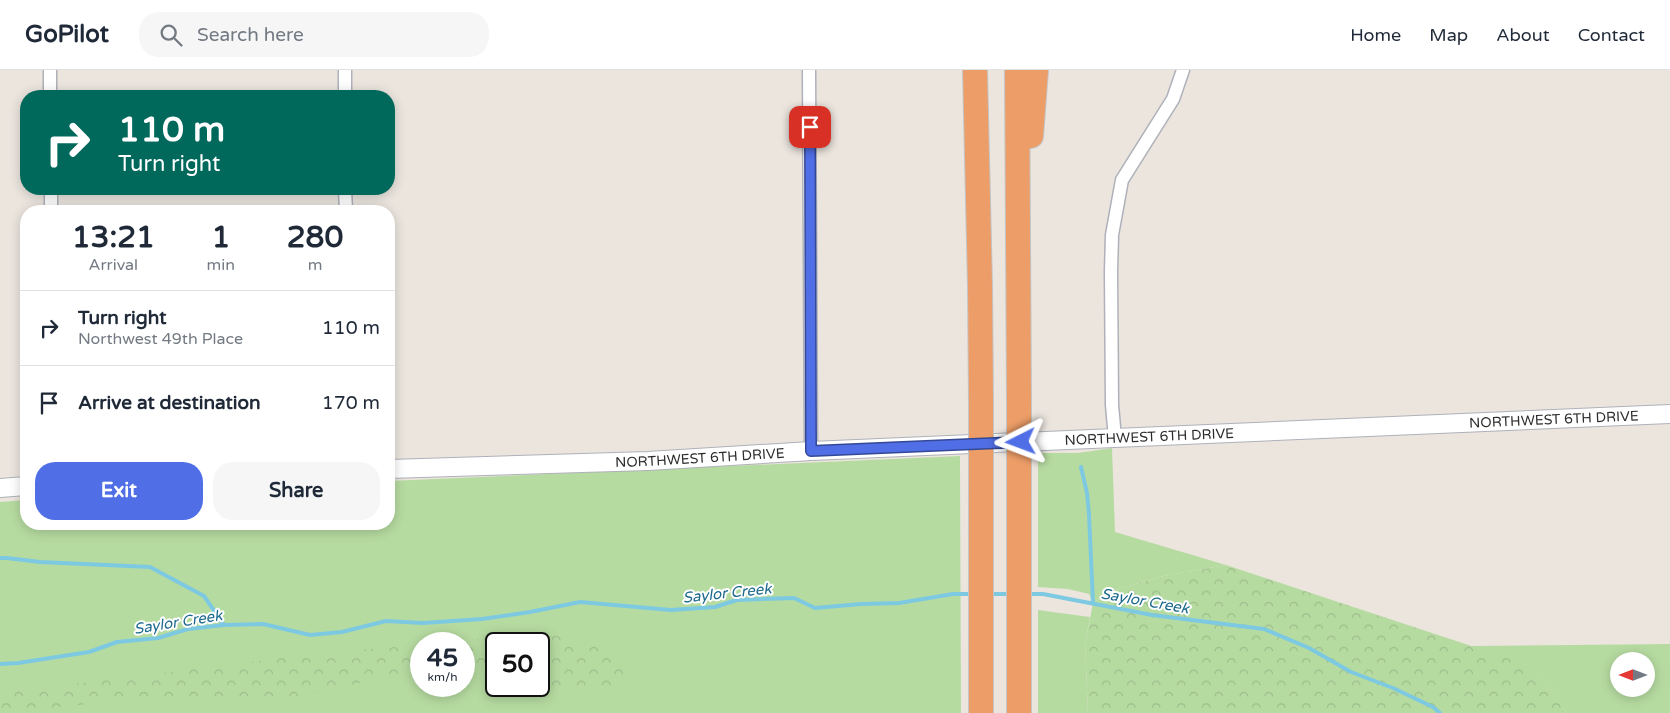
<!DOCTYPE html>
<html lang="en">
<head>
<meta charset="utf-8">
<style>
  :root { --surface:#fff; --page:#f6f6f7; --text:#1f2937; --muted:#747a83; --line:#e0e1e3; --accent:#506fe6 }
  body { margin:0; font-family:"Varela Round",sans-serif; background:var(--page); color:var(--text); height:100vh; display:flex; flex-direction:column; font-size:19px; white-space:nowrap }
  * { box-sizing:border-box; margin:0 }
  p { font-size:16px; color:var(--muted) }
  .icon { flex:none; width:28px; height:28px; fill:none; stroke:currentColor; stroke-width:2; stroke-linecap:round; stroke-linejoin:round }
  .map { position:relative; flex:1; overflow:hidden }
  .sheet { position:absolute; left:20px; top:135px; width:375px; height:325px; display:flex; flex-direction:column; background:var(--surface); border-radius:20px; box-shadow:0 2px 12px #0003 }
  .sheet>* { flex:none }
  .guide { position:absolute; left:20px; top:20px; width:375px; height:105px; border-radius:20px; box-shadow:0 2px 12px #0003; background:#00695c; color:#fff; overflow:hidden }
  .needle { width:32px; rotate:270deg }
  .buttons { position:absolute; left:1610px; top:582px; display:grid; gap:10px }
  .buttons a { display:grid; place-items:center; width:45px; height:45px; border-radius:50%; background:var(--surface); box-shadow:0 2px 12px #0003; font-size:25px }
  .speed { position:absolute; left:410px; top:562px; display:flex; gap:10px; font-size:25px; font-weight:700; text-align:center }
  .speed>* { display:grid; place-content:center; width:65px; height:65px; border-radius:50%; background:var(--surface); box-shadow:0 2px 12px #0003; line-height:1 }
  .speed small { font-size:12px; font-weight:400 }
  .speed .limit { border:2px solid #111; border-radius:8px; background:#fff; color:#111 }
  .pin { position:absolute; display:grid; place-items:center; width:42px; height:42px; color:#fff; margin:-21px; border-radius:10px; box-shadow:0 2px 8px #0006 }
  .me { position:absolute; width:55px; margin:-28px; rotate:267deg; stroke-linejoin:round; filter:drop-shadow(0 0 4px #0008) }
  .turn { display:flex; align-items:center; gap:18px; height:105px; padding:0 15px; font-size:22px }
  .turn .icon { width:65px; height:65px; stroke-width:2.5 }
  .turn b { display:block; font-size:35px; line-height:42px }
  .eta { display:flex; justify-content:space-evenly; align-items:center; height:85px; text-align:center }
  .eta b { font-size:30px; font-weight:700; line-height:35px }
  .cta { display:flex; gap:10px; margin-top:auto; padding:10px 15px }
  .cta a { flex:1; height:58px; border-radius:20px; background:var(--accent); color:#fff; font-size:20px; font-weight:700; line-height:58px; text-align:center }
  .cta a+a { background:var(--page); color:var(--text) }
  ul { padding:0; list-style:none }
  li { display:flex; align-items:center; gap:15px; height:75px; padding:0 15px; border-top:1px solid var(--line) }
  li div { flex:1 }
  li b { display:block; font-size:19px }
  li em { font-style:normal }
  header { display:flex; align-items:center; gap:30px; box-sizing:border-box; height:70px; padding:0 25px; background:var(--surface); border-bottom:1px solid var(--line) }
  header strong { font-size:24px }
  nav { display:flex; gap:28px; margin-inline-start:auto; font-size:18px }
  .search { width:350px; height:45px; background:var(--page); display:flex; align-items:center; gap:12px; box-sizing:border-box; padding:0 18px; border-radius:20px; color:var(--muted); font-size:19px }
  .map>svg:first-child { display:block }
  .grass { fill:#b6dba1; fill-rule:evenodd }
  .forest { fill:url(#forest-crowns) }
  .lines { fill:none; stroke-linecap:round; stroke-linejoin:round }
  .stream { stroke:#7dc9e1; stroke-width:4 }
  .street-casing { stroke:#afb1ba; stroke-width:15 }
  .secondary-casing { stroke:#afb1ba; stroke-width:20 }
  .highway-casing { stroke:#c4c4c4; stroke-width:26 }
  .street { stroke:#fff; stroke-width:12 }
  .secondary { stroke:#fff; stroke-width:18 }
  .highway { stroke:#ed9e68; stroke-width:24 }
  .highway-bridge-casing { stroke:#c4c4c4; stroke-width:26; stroke-linecap:butt }
  .highway-bridge { stroke:#ed9e68; stroke-width:24 }
  .route-casing { stroke:#344896; stroke-width:12 }
  .route { stroke:#506fe6; stroke-width:9 }
  .labels { text-anchor:middle; dominant-baseline:central; stroke-width:4; stroke-linejoin:round; paint-order:stroke }
  .street-label { font-size:14px; fill:#2b2b2b; stroke:#fff }
  .water-label { font-size:15px; font-style:italic; fill:#1c698d; stroke:#fff }
</style>
</head>
<body>
<header>
<strong>GoPilot</strong>
<div class="search"><svg class="icon" aria-label="search" viewBox="0 0 24 24"><circle cx="10" cy="10" r="6"/><path d="M15 15l6 6"/></svg>Search here</div>
<nav><a>Home</a><a>Map</a><a>About</a><a>Contact</a></nav>
</header>
<div class="map">
<svg width="1670" height="643" viewBox="0 0 1670 643">
  <defs>
    <pattern id="forest-crowns" width="20" height="18" patternUnits="userSpaceOnUse" patternTransform="scale(1.25)"><rect width="20" height="18" fill="#b6dba1"/><path d="M2 6a3 3 0 1 1 6 0M12 15a3 3 0 1 1 6 0" fill="none" stroke="#9dbc8b"/></pattern>
  </defs>
  <rect width="100%" height="100%" fill="#ebe5de"/>
  <path class="grass" d="M1112,378L1115,462L1226,495L1164,506L1118,519L1093,533L1089,524L1068,519L1038,517V383H1078Z
    M960,386L961,643H0V432L26,430V454H389V411ZM421,574H464V616H421ZM496,574H539V616H496Z
    M1038,540L1090,547L1085,574L1088,643H1038Z
    M1670,574V643H1567L1532,597L1469,576ZM1619,591H1646V619H1619Z"/>
  <path class="forest" d="M1226,495L1532,596L1567,643H1088L1085,574L1093,533L1118,519L1164,506Z
    M540,563L591,572L630,596L619,619L590,620L539,615V574H496V606L464,603V574H434Z
    M421,575V602L401,604L300,626L144,628L51,638L20,643H0V623L323,583Z"/>
  <g class="lines">
    <path class="stream" d="M1081,397L1087,423L1089,444L1093,533
      M0,488H7L40,492L150,497L204,526L224,555
      M988,524H1011
      M1028,524H1043L1152,545L1264,559L1309,578L1351,602L1393,618L1433,637L1440,643
      M0,594L18,593L89,582L117,572L158,568L188,559L224,555L263,554L310,565L342,562L386,551L423,553L482,549L530,542L580,532L671,540L715,537L737,530L794,528L815,538L861,534L899,533L953,524H973"/>
    <g class="street-casing">
      <path id="street" d="M50,0V26
        M345,0V26
        M809,0L811,381
        M51,119V141
        M345,119L346,141
        M1115,368L1112,335L1111,202L1112,165L1122,110L1173,29L1183,0"/>
    </g>
    <g class="secondary-casing">
      <g id="secondary">
        <path id="s1" d="M389,399L648,391L811,381L1670,344"/>
        <path d="M0,418L26,416"/>
      </g>
    </g>
    <g class="highway-casing">
      <path id="highway" d="M975,0L980,216L981,333
        M1017,0L1019,332
        M1031,66L1036,0
        M1019,417V643
        M981,418V643"/>
    </g>
    <use href="#street" class="street"/>
    <use href="#secondary" class="secondary"/>
    <use href="#highway" class="highway"/>
    <g class="highway-bridge-casing">
      <path id="highway-bridge" d="M1019,332V417
        M981,333V418"/>
    </g>
    <use href="#highway-bridge" class="highway-bridge"/>
  </g>
  <g class="lines">
    <g class="route-casing">
      <path id="route" d="M810,57L811,381L1021,372"/>
    </g>
    <use href="#route" class="route"/>
  </g>
  <g class="labels">
    <g class="street-label">
      <text stroke="none"><textPath href="#s1" startOffset="1166">NORTHWEST 6TH DRIVE</textPath></text>
      <text stroke="none"><textPath href="#s1" startOffset="761">NORTHWEST 6TH DRIVE</textPath></text>
      <text stroke="none"><textPath href="#s1" startOffset="311">NORTHWEST 6TH DRIVE</textPath></text>
    </g>
    <g class="water-label">
      <text transform="translate(727 523) rotate(-6)">Saylor Creek</text>
      <text transform="translate(1145 531) rotate(10)">Saylor Creek</text>
      <text transform="translate(178 552) rotate(-9)">Saylor Creek</text>
    </g>
  </g>
</svg>
<div class="buttons">
<a><svg class="needle" viewBox="-14 -14 28 28"><path d="M0-13l5 13h-10z" fill="#e53935"/><path d="M0 13l5-13h-10z" fill="#747a83"/></svg></a>
</div>
<div class="speed"><div>45<small>km/h</small></div><div class="limit">50</div></div>
<div class="pin" style="left:810px;top:57px;background:#d93025"><svg class="icon" aria-label="arrive" viewBox="0 0 24 24"><path d="M6 21V4h12l-3 4 3 4H6"/></svg></div>
<svg class="me" style="left:1021px;top:372px" viewBox="-20 -20 40 40"><path d="M0-17L14 15 0 8-14 15z" fill="#506fe6" stroke="#fff" stroke-width="4"/></svg>
<div class="guide">
<div class="turn"><svg class="icon" aria-label="right" viewBox="0 0 24 24"><path d="M7 20v-9h11M14 6l5 5-5 5"/></svg><div><b>110 m</b>Turn right</div></div>
</div>
<section class="sheet">
<div class="eta">
<div><b>13:21</b><p>Arrival</p></div>
<div><b>1</b><p>min</p></div>
<div><b>280</b><p>m</p></div>
</div>
<ul>
<li><svg class="icon" aria-label="right" viewBox="0 0 24 24"><path d="M7 20v-9h11M14 6l5 5-5 5"/></svg><div><b>Turn right</b><p>Northwest 49th Place</p></div><em>110 m</em></li>
<li><svg class="icon" aria-label="arrive" viewBox="0 0 24 24"><path d="M6 21V4h12l-3 4 3 4H6"/></svg><div><b>Arrive at destination</b></div><em>170 m</em></li>
</ul>
<div class="cta"><a>Exit</a><a>Share</a></div>
</section>
</div>
</body>
</html>
